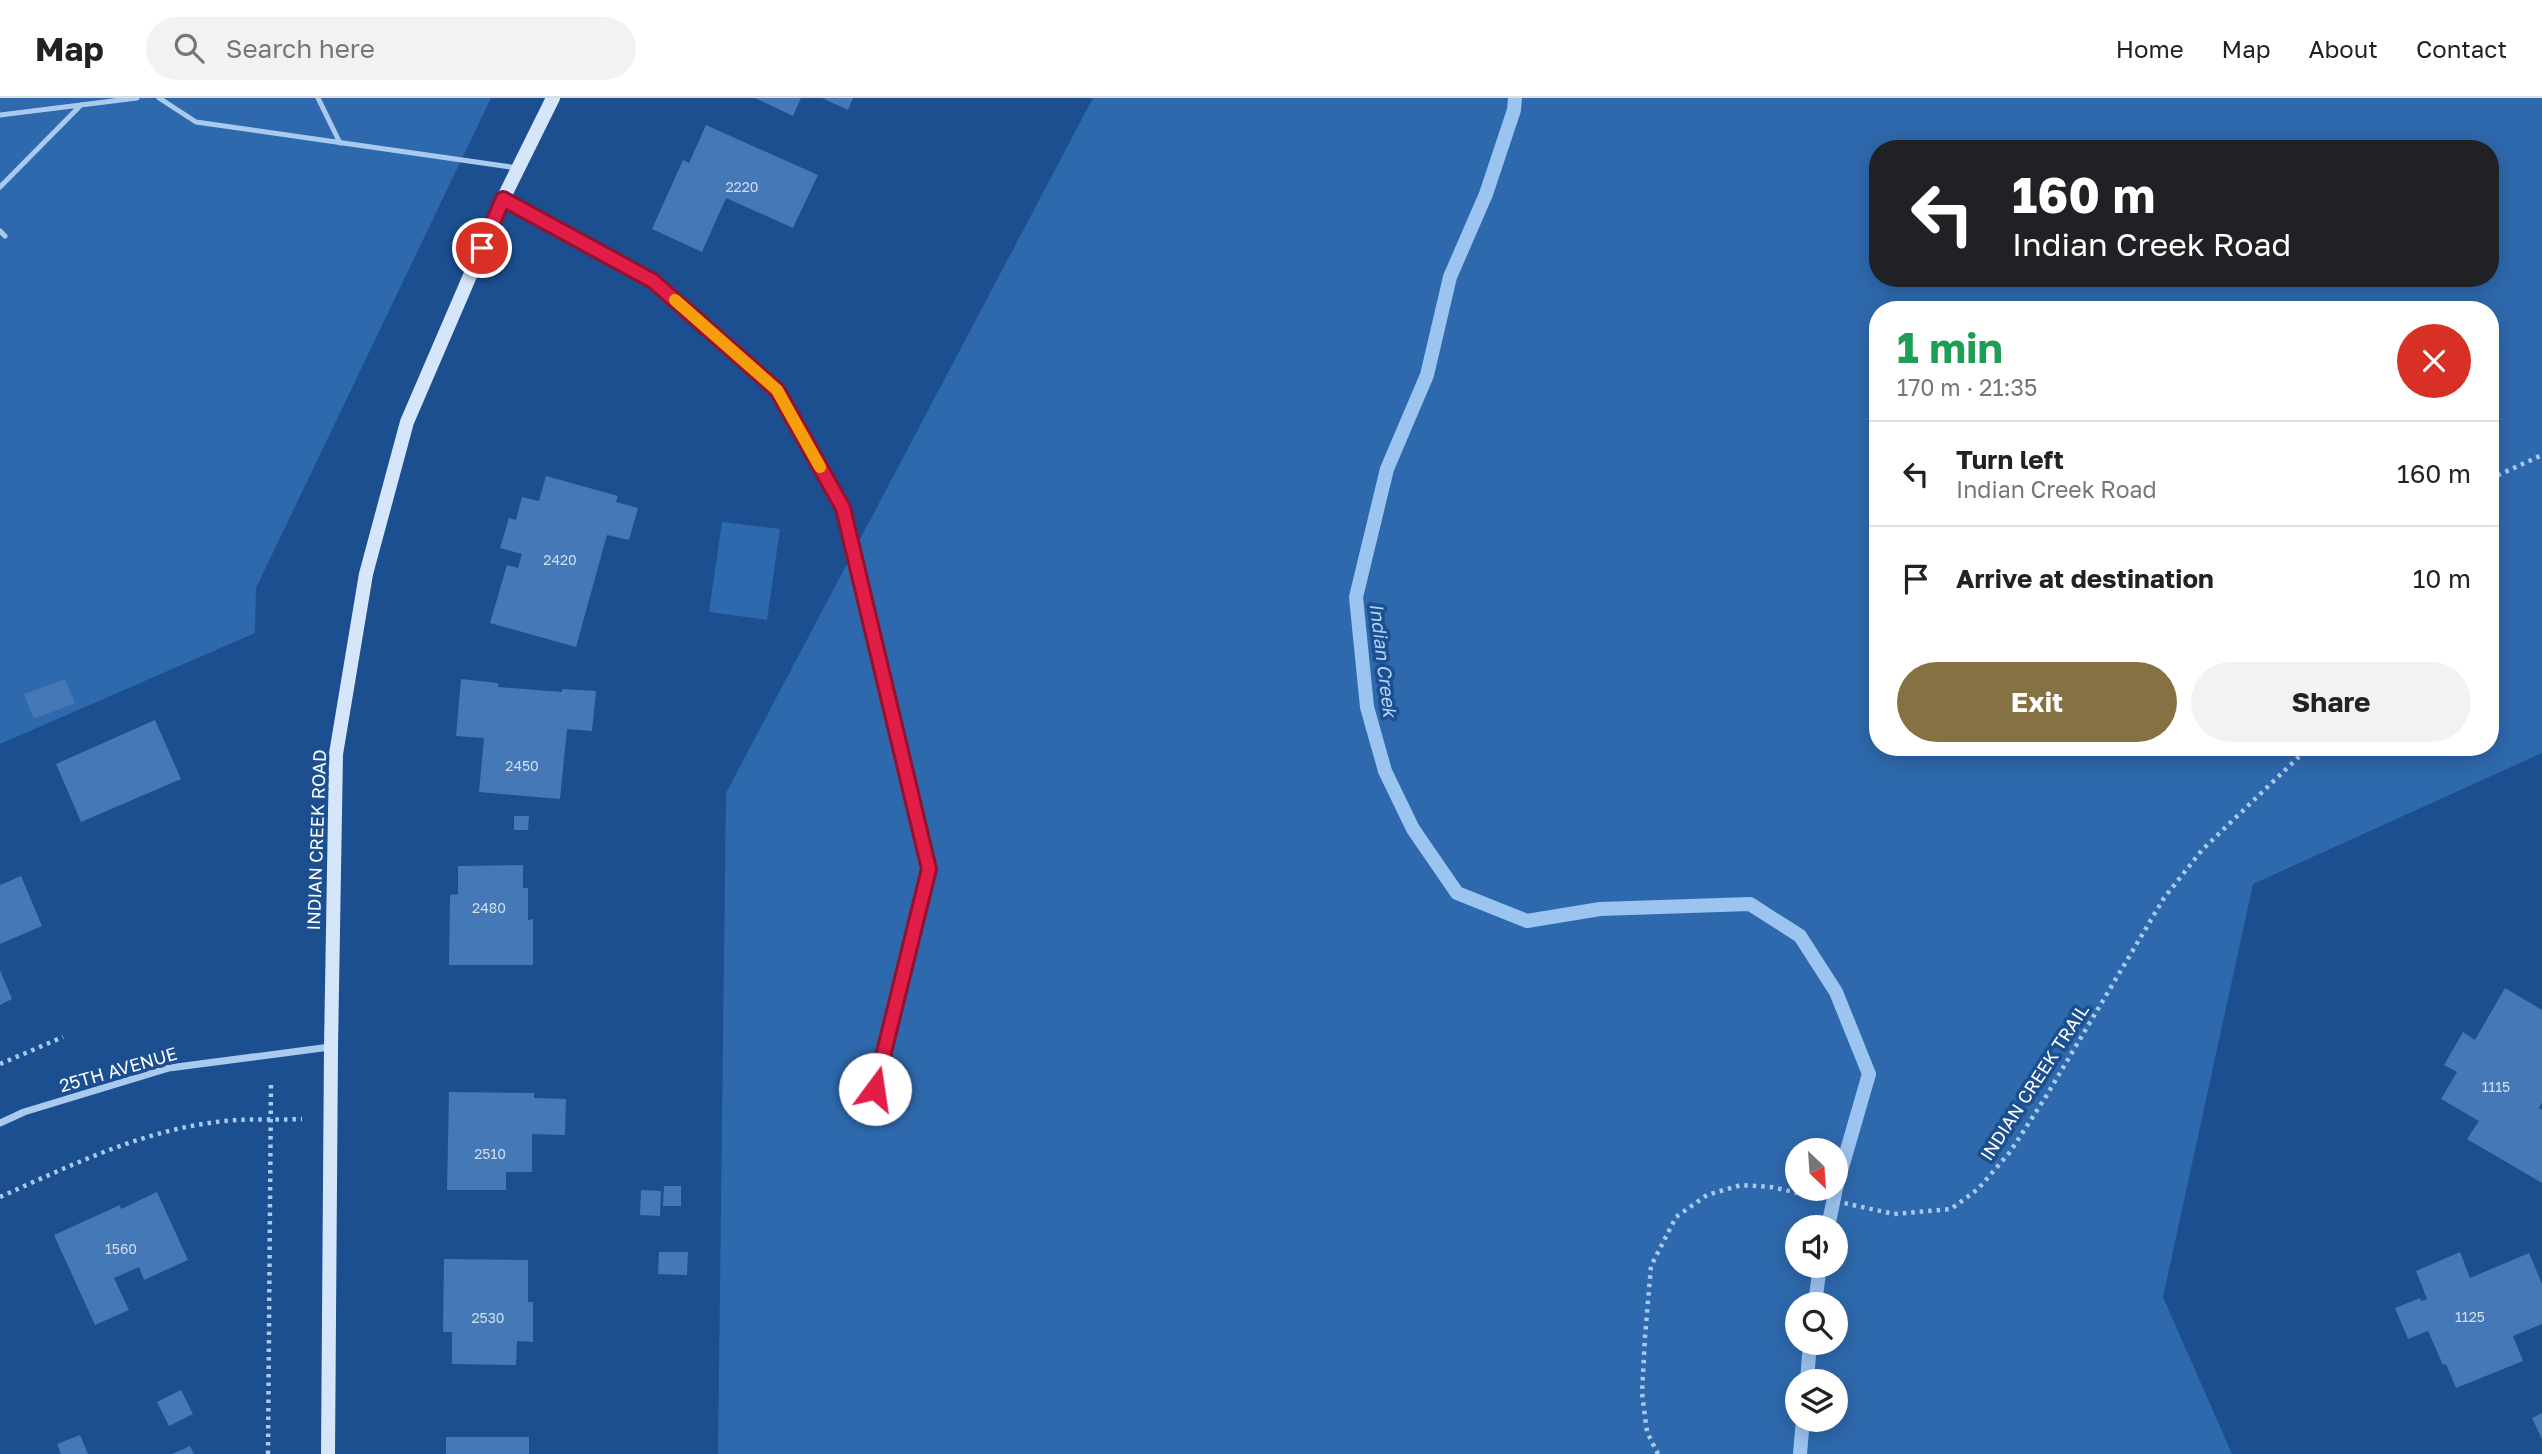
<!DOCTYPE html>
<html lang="en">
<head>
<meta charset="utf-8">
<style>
  :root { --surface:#fff; --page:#f2f2f2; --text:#222; --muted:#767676; --line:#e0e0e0; --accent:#857141 }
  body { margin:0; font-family:"Golos Text",sans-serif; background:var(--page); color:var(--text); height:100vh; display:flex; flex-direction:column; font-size:26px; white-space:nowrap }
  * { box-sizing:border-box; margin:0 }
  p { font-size:23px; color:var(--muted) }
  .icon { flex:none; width:38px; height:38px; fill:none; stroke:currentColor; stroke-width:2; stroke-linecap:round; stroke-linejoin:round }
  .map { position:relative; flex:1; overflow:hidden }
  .drawer { position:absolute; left:1869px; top:203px; width:630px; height:455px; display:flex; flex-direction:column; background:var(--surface); border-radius:28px; box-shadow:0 4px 18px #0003 }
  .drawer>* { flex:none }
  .hud { position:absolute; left:1869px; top:42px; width:630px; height:147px; border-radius:28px; box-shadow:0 4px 18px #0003; background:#202124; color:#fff; overflow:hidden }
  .needle { width:46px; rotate:155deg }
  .buttons { position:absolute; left:1785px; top:1040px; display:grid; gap:14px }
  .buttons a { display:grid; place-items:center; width:63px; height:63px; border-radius:50%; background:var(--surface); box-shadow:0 4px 18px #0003; font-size:35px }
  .pin { position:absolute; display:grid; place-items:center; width:60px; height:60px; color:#fff; margin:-30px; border:4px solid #fff; border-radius:50%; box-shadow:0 2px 7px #0007 }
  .me { position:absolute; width:77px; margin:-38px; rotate:14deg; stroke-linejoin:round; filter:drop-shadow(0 0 5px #0008) }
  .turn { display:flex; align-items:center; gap:24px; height:147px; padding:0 28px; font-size:32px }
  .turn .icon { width:91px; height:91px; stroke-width:2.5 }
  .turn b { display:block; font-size:49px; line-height:60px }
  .round { display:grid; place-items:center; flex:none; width:74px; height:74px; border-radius:37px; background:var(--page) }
  .summary { display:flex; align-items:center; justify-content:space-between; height:119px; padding:0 28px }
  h1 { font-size:42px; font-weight:700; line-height:52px; color:#1e9e55 }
  .primary-button { display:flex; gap:14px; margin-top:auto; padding:14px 28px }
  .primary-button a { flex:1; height:80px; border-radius:42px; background:var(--accent); color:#fff; font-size:28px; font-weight:700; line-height:80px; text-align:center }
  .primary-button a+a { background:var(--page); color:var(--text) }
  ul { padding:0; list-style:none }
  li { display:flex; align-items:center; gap:21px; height:105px; padding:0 28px; border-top:2px solid var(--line) }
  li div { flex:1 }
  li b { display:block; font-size:26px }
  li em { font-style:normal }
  header { display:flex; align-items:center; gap:42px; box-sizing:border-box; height:98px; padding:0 35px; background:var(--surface); border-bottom:2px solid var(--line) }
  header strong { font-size:33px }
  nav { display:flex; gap:38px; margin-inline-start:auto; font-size:24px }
  .search { width:490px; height:63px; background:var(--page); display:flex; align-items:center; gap:18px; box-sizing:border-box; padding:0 24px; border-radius:38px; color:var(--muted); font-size:26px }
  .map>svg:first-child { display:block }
  .green { fill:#2e69ad; fill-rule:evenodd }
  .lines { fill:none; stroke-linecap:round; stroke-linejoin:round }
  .stream { stroke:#9cc4f0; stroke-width:14 }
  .building { fill:#4478b7 }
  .path { stroke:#a9c9ee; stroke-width:4.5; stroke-dasharray:3.5 5; stroke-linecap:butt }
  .lane { stroke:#a9c9ee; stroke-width:5 }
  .street { stroke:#a9c9ee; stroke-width:7 }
  .secondary { stroke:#d6e6fa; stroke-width:14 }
  .route-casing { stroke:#92132f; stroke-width:18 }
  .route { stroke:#e11d48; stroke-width:12 }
  .slow { stroke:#f59e0b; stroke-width:12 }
  .labels { text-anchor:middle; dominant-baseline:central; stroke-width:7; stroke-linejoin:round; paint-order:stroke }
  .number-label { font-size:14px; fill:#d0dded }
  .street-label { font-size:18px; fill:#fff; stroke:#1b4f8f }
  .water-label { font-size:19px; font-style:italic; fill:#b5d3f5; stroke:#1b4f8f }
</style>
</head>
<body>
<header>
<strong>Map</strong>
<div class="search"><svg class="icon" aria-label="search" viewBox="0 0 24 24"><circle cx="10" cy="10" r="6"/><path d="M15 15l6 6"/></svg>Search here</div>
<nav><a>Home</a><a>Map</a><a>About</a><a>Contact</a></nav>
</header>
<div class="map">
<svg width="2542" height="1356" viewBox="0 0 2542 1356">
  <rect width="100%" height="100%" fill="#1b4f8f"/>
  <path class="green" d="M0,0H491L256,490L255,535L0,646Z
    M1093,0H2542V655L2253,786L2163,1199L2232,1356H718L726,695ZM1878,51H2490V180H1878ZM1878,212H2490V649H1878ZM1797,1052H1836V1090H1797ZM1797,1129H1836V1167H1797ZM1797,1206H1836V1244H1797ZM1797,1283H1836V1321H1797Z
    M722,424L780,431L767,522L709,514Z"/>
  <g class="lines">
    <path class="stream" d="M1515,0L1514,12L1486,96L1450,179L1427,277L1387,371L1356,499L1367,609L1385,673L1413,731L1457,795L1527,823L1600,811L1750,806L1800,838L1836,894L1869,976L1836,1090
      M1828,1129L1836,1090
      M1815,1206L1820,1167
      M1807,1283L1810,1244
      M1800,1356L1803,1321"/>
  </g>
  <path class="building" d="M755,0H801L793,18Z
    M822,0H853L848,12Z
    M706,27L818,77L793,130L726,100L702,154L652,131L683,62L689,65Z
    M546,378L618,398L616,404L638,410L629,442L607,437L576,549L490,525L507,467L518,470L522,456L500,450L509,420L516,422L522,399L539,403Z
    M65,581L75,605L34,621L24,596Z
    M461,581L498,585V589L562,594V591L596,593L592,633L567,631L560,701L479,694L484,640L456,638Z
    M155,622L181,681L81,724L56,666Z
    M514,718H529L528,732H514Z
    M523,767V790H528V822L533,821V867H449L450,797L458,796V768Z
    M21,778L42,828L0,846V787Z
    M0,872L12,901L0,907Z
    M2505,890L2542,912V1005L2539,1010L2542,1012V1085L2467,1041L2479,1023L2441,1001L2457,974L2444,967L2463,934L2475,942Z
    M449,994L534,995V1000L566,1001L565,1037L532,1036V1074H506V1092H447Z
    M664,1088H681V1108H663Z
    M641,1092L661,1093L660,1118L640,1117Z
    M157,1094L188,1162L144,1182L139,1169L114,1180L129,1212L95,1227L54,1137L120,1107L121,1111Z
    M659,1154H688L687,1177L658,1176Z
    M2460,1154L2470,1180L2529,1155L2542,1186V1226L2513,1238L2523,1263L2456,1290L2446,1266L2443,1267L2428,1233L2408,1241L2395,1210L2420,1200L2421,1203L2427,1201L2416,1173Z
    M444,1161L528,1162V1204H533V1244L517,1243L516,1267L452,1266V1234H443Z
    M181,1292L193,1316L169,1328L157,1304Z
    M2542,1315V1341L2532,1320Z
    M80,1337L88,1356H61L57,1346Z
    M446,1339H529V1356H446Z
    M190,1348L194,1356H172Z"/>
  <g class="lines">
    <path class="path" d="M2490,381L2542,357
      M0,966L63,939
      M0,1099C76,1065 153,1027 238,1022C259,1021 281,1022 302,1021
      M268,1356L271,982
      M1658,1356L1647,1334L1642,1295L1645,1239L1651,1168L1676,1119L1707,1097L1741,1087L1771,1089L1894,1116L1951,1111L1978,1091L2010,1054L2045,1000L2164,800L2202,752L2309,649"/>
    <path class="lane" d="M159,0L196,24L518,70
      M318,0L340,45
      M0,17L137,0
      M0,89L81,7
      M504,101L653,183L777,292L843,410L929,771L875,991
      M0,133L5,138"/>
    <path class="street" d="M0,1025L24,1014L169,970L330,949"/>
    <path class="secondary" d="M328,1356L331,949L336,656L366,476L407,324L503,101L553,0"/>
  </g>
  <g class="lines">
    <g class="route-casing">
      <path id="route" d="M482,150L503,101L653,183L777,292L843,410L929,771L875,991"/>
    </g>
    <use href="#route" class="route"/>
    <path class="slow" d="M675,202L777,292L820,369"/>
  </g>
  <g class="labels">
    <g class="number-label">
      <text x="742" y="88">2220</text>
      <text x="560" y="461">2420</text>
      <text x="522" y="667">2450</text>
      <text x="489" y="809">2480</text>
      <text x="2496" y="988">1115</text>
      <text x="490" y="1055">2510</text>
      <text x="121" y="1150">1560</text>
      <text x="2470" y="1218">1125</text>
      <text x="488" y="1219">2530</text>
    </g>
    <g class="street-label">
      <text transform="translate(316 742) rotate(-88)">INDIAN CREEK ROAD</text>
      <text transform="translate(118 971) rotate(-16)">25TH AVENUE</text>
      <text transform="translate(2034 984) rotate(-57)">INDIAN CREEK TRAIL</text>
    </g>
    <g class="water-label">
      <text transform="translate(1384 562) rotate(83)">Indian Creek</text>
    </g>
  </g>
</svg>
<div class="buttons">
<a><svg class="needle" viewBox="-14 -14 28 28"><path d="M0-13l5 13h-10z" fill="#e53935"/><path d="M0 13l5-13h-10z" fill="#767676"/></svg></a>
<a><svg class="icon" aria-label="sound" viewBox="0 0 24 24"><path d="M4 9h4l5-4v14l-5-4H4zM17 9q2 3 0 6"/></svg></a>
<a><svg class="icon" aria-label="search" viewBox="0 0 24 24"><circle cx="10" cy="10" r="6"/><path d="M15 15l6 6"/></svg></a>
<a><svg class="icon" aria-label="layers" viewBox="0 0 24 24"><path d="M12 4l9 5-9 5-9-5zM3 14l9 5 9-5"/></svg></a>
</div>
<div class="pin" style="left:482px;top:150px;background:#d93025"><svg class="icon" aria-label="arrive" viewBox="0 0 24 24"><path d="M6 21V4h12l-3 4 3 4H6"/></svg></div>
<svg class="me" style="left:875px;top:991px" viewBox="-20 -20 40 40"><circle r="19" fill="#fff"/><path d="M0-13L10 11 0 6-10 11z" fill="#e11d48"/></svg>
<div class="hud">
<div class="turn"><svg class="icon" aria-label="left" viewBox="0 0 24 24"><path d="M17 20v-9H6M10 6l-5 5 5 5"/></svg><div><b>160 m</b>Indian Creek Road</div></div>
</div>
<section class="drawer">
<div class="summary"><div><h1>1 min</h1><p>170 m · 21:35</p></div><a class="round" style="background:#d93025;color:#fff"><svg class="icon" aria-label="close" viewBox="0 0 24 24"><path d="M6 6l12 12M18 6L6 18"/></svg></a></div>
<ul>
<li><svg class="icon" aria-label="left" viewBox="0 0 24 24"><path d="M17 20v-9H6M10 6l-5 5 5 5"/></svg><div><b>Turn left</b><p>Indian Creek Road</p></div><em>160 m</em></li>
<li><svg class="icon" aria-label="arrive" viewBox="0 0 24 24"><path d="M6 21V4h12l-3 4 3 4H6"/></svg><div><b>Arrive at destination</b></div><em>10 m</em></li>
</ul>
<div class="primary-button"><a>Exit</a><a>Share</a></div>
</section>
</div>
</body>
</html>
